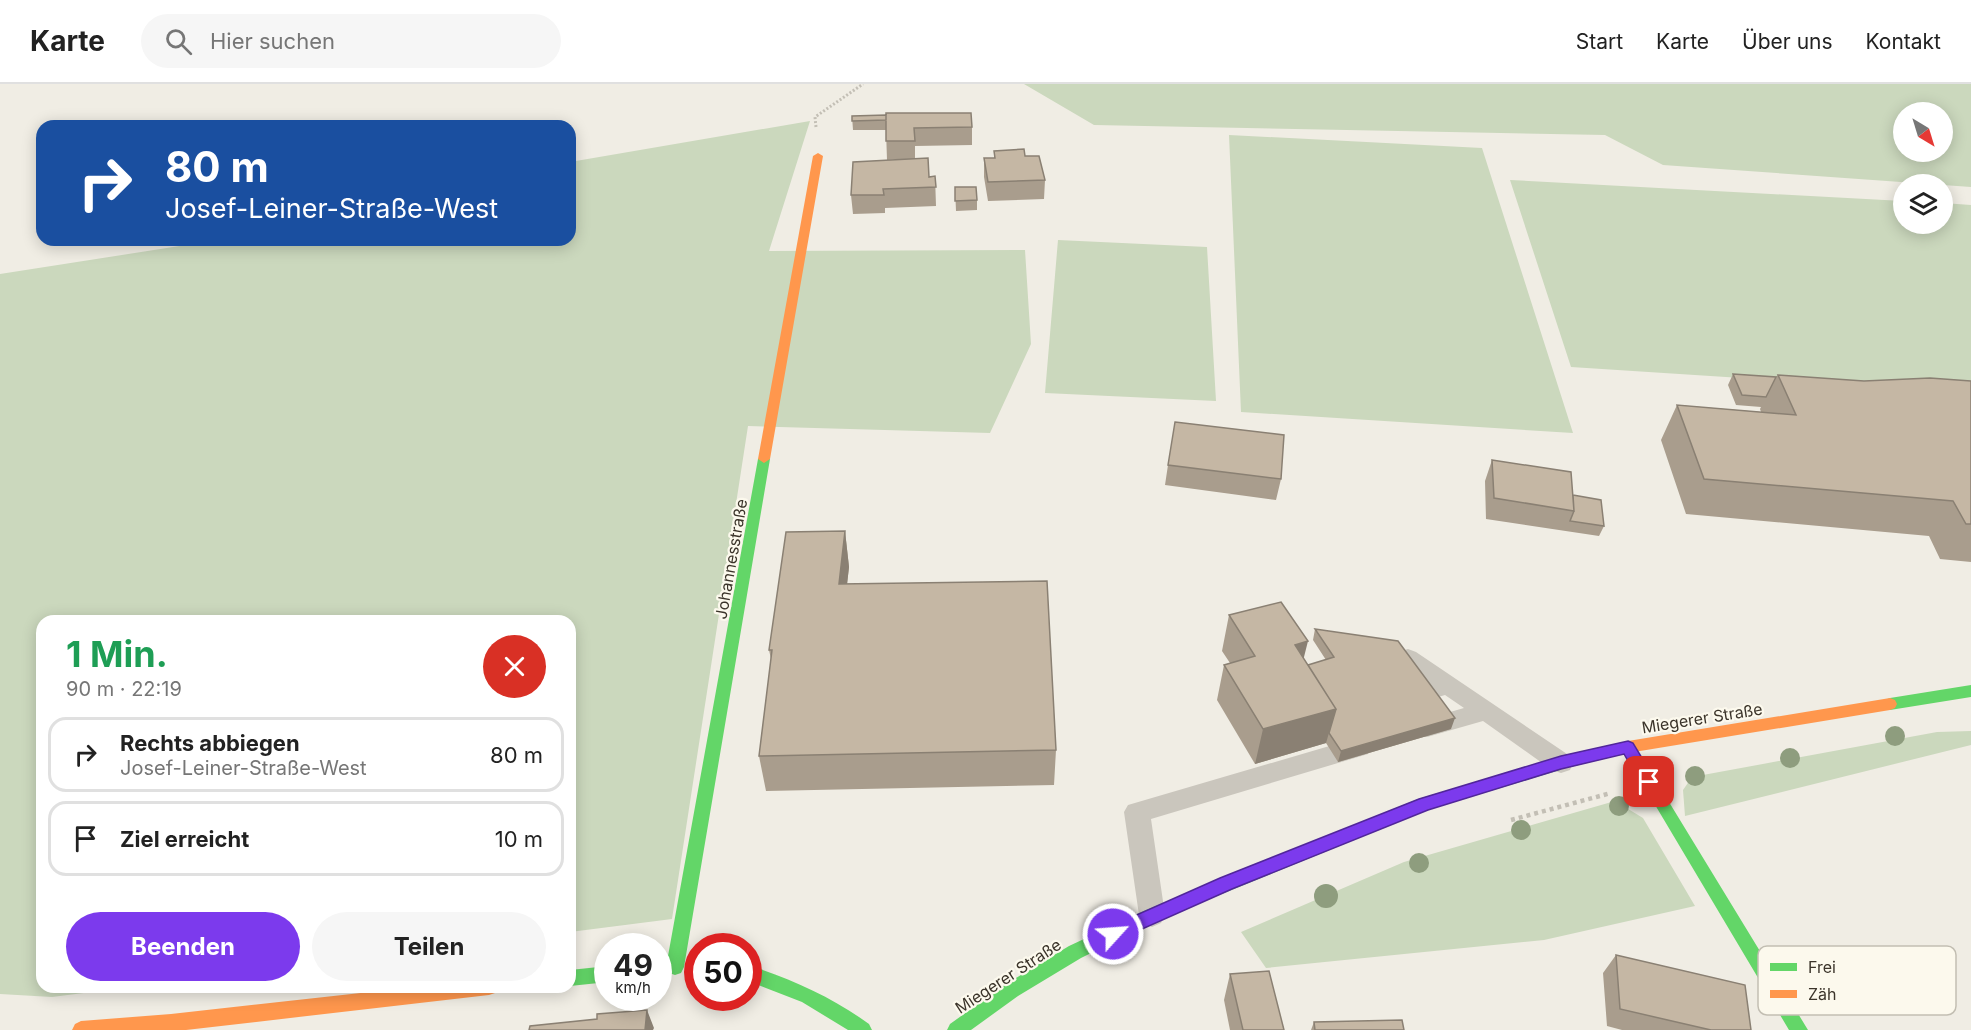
<!DOCTYPE html>
<html lang="de">
<head>
<meta charset="utf-8">
<style>
  :root { --surface:#fff; --page:#f6f6f6; --text:#222; --muted:#767676; --line:#e0e0e0; --accent:#7c3aed }
  body { margin:0; font-family:Inter,sans-serif; background:var(--page); color:var(--text); height:100vh; display:flex; flex-direction:column; font-size:22px; white-space:nowrap }
  * { box-sizing:border-box; margin:0 }
  p { font-size:20px; color:var(--muted) }
  .icon { flex:none; width:33px; height:33px; fill:none; stroke:currentColor; stroke-width:2; stroke-linecap:round; stroke-linejoin:round }
  .map { position:relative; flex:1; overflow:hidden }
  .panel { position:absolute; left:36px; top:531px; width:540px; height:378px; display:flex; flex-direction:column; background:var(--surface); border-radius:18px; box-shadow:0 3px 15px #0003 }
  .panel>* { flex:none }
  .top-card { position:absolute; left:36px; top:36px; width:540px; height:126px; border-radius:18px; box-shadow:0 3px 15px #0003; background:#1a4fa0; color:#fff; overflow:hidden }
  .needle { width:39px; rotate:142deg }
  .tools { position:absolute; left:1893px; top:18px; display:grid; gap:12px }
  .tools a { display:grid; place-items:center; width:60px; height:60px; border-radius:50%; background:var(--surface); box-shadow:0 3px 15px #0003; font-size:30px }
  .speed { position:absolute; left:594px; top:849px; display:flex; gap:12px; font-size:30px; font-weight:700; text-align:center }
  .speed>* { display:grid; place-content:center; width:78px; height:78px; border-radius:50%; background:var(--surface); box-shadow:0 3px 15px #0003; line-height:1 }
  .speed small { font-size:15px; font-weight:400 }
  .speed .limit { border:9px solid #d22; background:#fff; color:#111 }
  .pin { position:absolute; display:grid; place-items:center; width:51px; height:51px; color:#fff; margin:-26px; border-radius:12px; box-shadow:0 3px 9px #0006 }
  .me { position:absolute; width:66px; margin:-33px; rotate:64deg; stroke-linejoin:round; filter:drop-shadow(0 0 4px #0008) }
  .turn { display:flex; align-items:center; gap:21px; height:126px; padding:0 30px; font-size:27px }
  .turn .icon { width:78px; height:78px; stroke-width:2.5 }
  .turn b { display:block; font-size:42px; line-height:51px }
  .round { display:grid; place-items:center; flex:none; width:63px; height:63px; border-radius:32px; background:var(--page) }
  .headline { display:flex; align-items:center; justify-content:space-between; height:102px; padding:0 30px }
  h1 { font-size:36px; font-weight:700; line-height:45px; color:#1e9e55 }
  .button { display:flex; gap:12px; margin-top:auto; padding:12px 30px }
  .button a { flex:1; height:69px; border-radius:36px; background:var(--accent); color:#fff; font-size:24px; font-weight:700; line-height:69px; text-align:center }
  .button a+a { background:var(--page); color:var(--text) }
  ul { padding:0; list-style:none }
  li { display:flex; align-items:center; gap:18px; height:75px; margin:0 12px 9px; padding:0 18px; border:3px solid var(--line); border-radius:18px }
  li div { flex:1 }
  li b { display:block; font-size:22px }
  li em { font-style:normal }
  header { display:flex; align-items:center; gap:36px; box-sizing:border-box; height:84px; padding:0 30px; background:var(--surface); border-bottom:2px solid var(--line) }
  header strong { font-size:28px }
  nav { display:flex; gap:33px; margin-inline-start:auto; font-size:21px }
  .search { width:420px; height:54px; background:var(--page); display:flex; align-items:center; gap:15px; box-sizing:border-box; padding:0 21px; border-radius:33px; color:var(--muted); font-size:22px }
  .map>svg:first-child { display:block }
  .green { fill:#cbd8bd; fill-rule:evenodd }
  .lines { fill:none; stroke-linecap:round; stroke-linejoin:round }
  .path-far1 { stroke:#c3bfb5; stroke-width:3; stroke-dasharray:2 2; stroke-linecap:butt }
  .path { stroke:#c3bfb5; stroke-width:4.5; stroke-dasharray:4 4; stroke-linecap:butt }
  .lane { fill:#cac6bd; fill-rule:evenodd }
  .fast { fill:#63d668; fill-rule:evenodd }
  .slow { fill:#ff974d; fill-rule:evenodd }
  .tree { fill:#8e9d7e }
  .wall { fill:#a99d8d }
  .shaded-wall { fill:#8a8073 }
  .building { fill:#c5b7a4; stroke:#8a8073; stroke-width:1.5 }
  .route { fill:#7c3aed; stroke:#51269a; stroke-width:1.5 }
  .labels { text-anchor:middle; dominant-baseline:central; stroke-width:4.5; stroke-linejoin:round; paint-order:stroke }
  .street-label { font-size:16px; fill:#3b342a; stroke:#fcf9ed }
  .key { fill:#fcf9ed; stroke:#c2beb2; stroke-width:1.5 }
  .key-label { font-size:16px; fill:#3b342a }
</style>
</head>
<body>
<header>
<strong>Karte</strong>
<div class="search"><svg class="icon" aria-label="search" viewBox="0 0 24 24"><circle cx="10" cy="10" r="6"/><path d="M15 15l6 6"/></svg>Hier suchen</div>
<nav><a>Start</a><a>Karte</a><a>Über uns</a><a>Kontakt</a></nav>
</header>
<div class="map">
<svg width="1971" height="946" viewBox="0 0 1971 946">
  <rect width="100%" height="100%" fill="#f0ede4"/>
  <path class="green" d="M1024,0H1971V103L1663,81L1605,51L1094,41ZM1942,28V68H1904V28Z
    M810,37L769,167L1025,166L1031,260L990,349L748,342L672,835L570,848V537H42V903H131L52,913L0,910V190L218,156H570V78Z
    M1229,51L1482,64L1573,349L1241,328Z
    M1510,96L1903,117L1904,140H1942L1943,119L1971,121V309L1571,283Z
    M1058,156L1207,163L1216,317L1045,309Z
    M1971,647V661L1685,732L1683,706L1692,693L1937,648Z
    M1615,717L1643,734L1695,822L1544,856L1266,884L1241,848L1404,778Z"/>
  <g class="lines">
    <path class="path-far1" d="M816,43L815,33L863,0"/>
    <path class="path" d="M1511,736L1611,709"/>
    <path class="lane" d="M1408,565L1416,568L1570,672L1573,679L1570,686L1561,689L1552,686L1483,637L1427,653L1419,651L1415,644L1419,637L1464,624L1445,611L1407,622L1399,619L1395,613L1399,607L1427,598L1405,583L1386,589L1378,586L1375,580L1378,574Z
      M1360,653L1368,656L1372,663L1368,670L1151,735L1165,831L1161,839L1152,843L1143,839L1139,831L1124,728L1128,721Z"/>
    <path class="fast" d="M764,371L770,375L684,883L681,889L675,891L669,889L666,883L758,375Z
      M1971,601V613L1890,626L1885,624L1883,620L1885,616L1890,614Z
      M1628,657L1633,659L1808,946H1789L1623,667L1620,663L1623,659Z
      M1554,675L1560,676L1562,681L1560,686L1427,726L1158,836L1081,874L1018,912L971,946H947L950,940L1006,900L1069,862L1146,826L1418,715Z
      M748,881C792,895 832,913 869,940L872,946H848L802,918L748,897Z
      M608,882V898L570,902V886Z"/>
    <path class="slow" d="M818,69L823,72L770,375L764,379L758,375L813,72Z
      M1890,614L1895,616L1897,620L1895,624L1890,626L1628,669L1554,687L1548,686L1546,681L1548,676L1554,675L1628,657Z
      M415,903H498L495,909L489,911L186,946H72L75,940L81,937L171,930Z"/>
  </g>
  <g class="tree">
    <circle cx="1895" cy="652" r="10"/>
    <circle cx="1790" cy="674" r="10"/>
    <circle cx="1695" cy="692" r="10"/>
    <circle cx="1619" cy="722" r="10"/>
    <circle cx="1521" cy="746" r="10"/>
    <circle cx="1419" cy="779" r="10"/>
    <circle cx="1326" cy="812" r="12"/>
  </g>
  <path class="wall" d="M852,32L972,43V61L915,62V74L929,93L935,92L936,122L885,124V129L853,130L851,111L900,75L887,76L886,46H853Z
    M994,67L1025,72L1045,96L1044,115L988,117L984,93V74H994Z
    M955,103L977,116V126L956,127Z
    M1733,290L1776,293L1778,291L1864,297H1971V478L1940,475L1929,452L1686,430L1661,356L1677,321L1761,328L1760,325L1761,323L1736,321L1728,301Z
    M1492,376L1573,411L1604,442L1599,452L1486,435L1485,397Z
    M1168,381L1281,395L1276,416L1165,401Z
    M845,447L849,483L847,500L1056,666L1054,701L766,707L759,672L771,575L769,566Z
    M1229,531L1303,574L1308,581L1326,576L1313,556L1315,545L1451,645L1338,678L1326,659L1255,680L1217,616L1224,581L1230,579L1222,567Z
    M1616,871L1751,946H1622L1607,942L1603,889Z
    M1230,890L1284,946H1230L1224,916Z
    M1314,938L1404,946H1311Z"/>
  <path class="shaded-wall" d="M845,447L849,483L843,536L839,500Z
    M1308,557L1299,593L1295,561Z
    M1336,625L1326,659L1255,680L1263,645Z
    M1455,634L1451,645L1338,678L1341,667Z
    M647,926L654,944L653,946H645Z"/>
  <path class="building" d="M886,29H971L972,43L914,44L915,57H886Z
    M886,31V36L852,37V32Z
    M1024,65L1025,72H1039L1045,96L988,98L984,74H995L994,67Z
    M928,74L929,93L935,92L936,103L883,105L884,111H851L853,78Z
    M955,103H976L977,116L955,117Z
    M1733,290L1776,293L1766,313L1742,311Z
    M1778,291L1864,297L1930,294L1971,297V440H1966L1953,417L1704,395L1677,321L1796,331Z
    M1175,338L1284,351L1281,395L1168,381Z
    M1492,376L1571,388L1574,427L1494,414Z
    M1573,411L1601,416L1604,442L1570,437L1574,427Z
    M845,447L839,500L1047,497L1056,666L759,672L772,566H769L786,448Z
    M1281,518L1308,557L1295,561L1336,625L1263,645L1224,581L1255,572L1229,531Z
    M1315,545L1398,557L1455,634L1341,667L1329,649L1336,625L1308,581L1334,573Z
    M1616,871L1745,901L1751,946H1711L1620,925Z
    M1269,887L1284,946H1243L1230,890Z
    M647,926L645,946H529L530,942L597,935V930Z
    M1402,936L1404,946H1315L1314,938Z"/>
  <path class="route" d="M1628,657L1633,659L1654,694L1657,698L1654,703L1649,705L1643,703L1624,670L1561,685L1428,726L1232,805L1113,858L1107,855L1105,850L1107,844L1220,794L1419,715L1561,672Z"/>
  <g class="labels">
    <g class="street-label">
      <text transform="translate(731 475) rotate(-80)">Johannesstraße</text>
      <text transform="translate(1702 634) rotate(-9)">Miegerer Straße</text>
      <text transform="translate(1008 892) rotate(-33)">Miegerer Straße</text>
    </g>
  </g>
  <rect x="1758" y="862" width="198" height="69" rx="9" class="key"/>
  <rect x="1770" y="879" width="27" height="8" fill="#63d668"/>
  <rect x="1770" y="906" width="27" height="8" fill="#ff974d"/>
  <g class="key-label">
    <text x="1808" y="889">Frei</text>
    <text x="1808" y="916">Zäh</text>
  </g>
</svg>
<div class="tools">
<a><svg class="needle" viewBox="-14 -14 28 28"><path d="M0-13l5 13h-10z" fill="#e53935"/><path d="M0 13l5-13h-10z" fill="#767676"/></svg></a>
<a><svg class="icon" aria-label="layers" viewBox="0 0 24 24"><path d="M12 4l9 5-9 5-9-5zM3 14l9 5 9-5"/></svg></a>
</div>
<div class="speed"><div>49<small>km/h</small></div><div class="limit">50</div></div>
<div class="pin" style="left:1649px;top:698px;background:#d93025"><svg class="icon" aria-label="arrive" viewBox="0 0 24 24"><path d="M6 21V4h12l-3 4 3 4H6"/></svg></div>
<svg class="me" style="left:1113px;top:850px" viewBox="-20 -20 40 40"><circle r="17" fill="#7c3aed" stroke="#fff" stroke-width="3"/><path d="M0-11L8 9 0 5-8 9z" fill="#fff"/></svg>
<div class="top-card">
<div class="turn"><svg class="icon" aria-label="right" viewBox="0 0 24 24"><path d="M7 20v-9h11M14 6l5 5-5 5"/></svg><div><b>80 m</b>Josef-Leiner-Straße-West</div></div>
</div>
<section class="panel">
<div class="headline"><div><h1>1 Min.</h1><p>90 m · 22:19</p></div><a class="round" style="background:#d93025;color:#fff"><svg class="icon" aria-label="close" viewBox="0 0 24 24"><path d="M6 6l12 12M18 6L6 18"/></svg></a></div>
<ul>
<li><svg class="icon" aria-label="right" viewBox="0 0 24 24"><path d="M7 20v-9h11M14 6l5 5-5 5"/></svg><div><b>Rechts abbiegen</b><p>Josef-Leiner-Straße-West</p></div><em>80 m</em></li>
<li><svg class="icon" aria-label="arrive" viewBox="0 0 24 24"><path d="M6 21V4h12l-3 4 3 4H6"/></svg><div><b>Ziel erreicht</b></div><em>10 m</em></li>
</ul>
<div class="button"><a>Beenden</a><a>Teilen</a></div>
</section>
</div>
</body>
</html>
